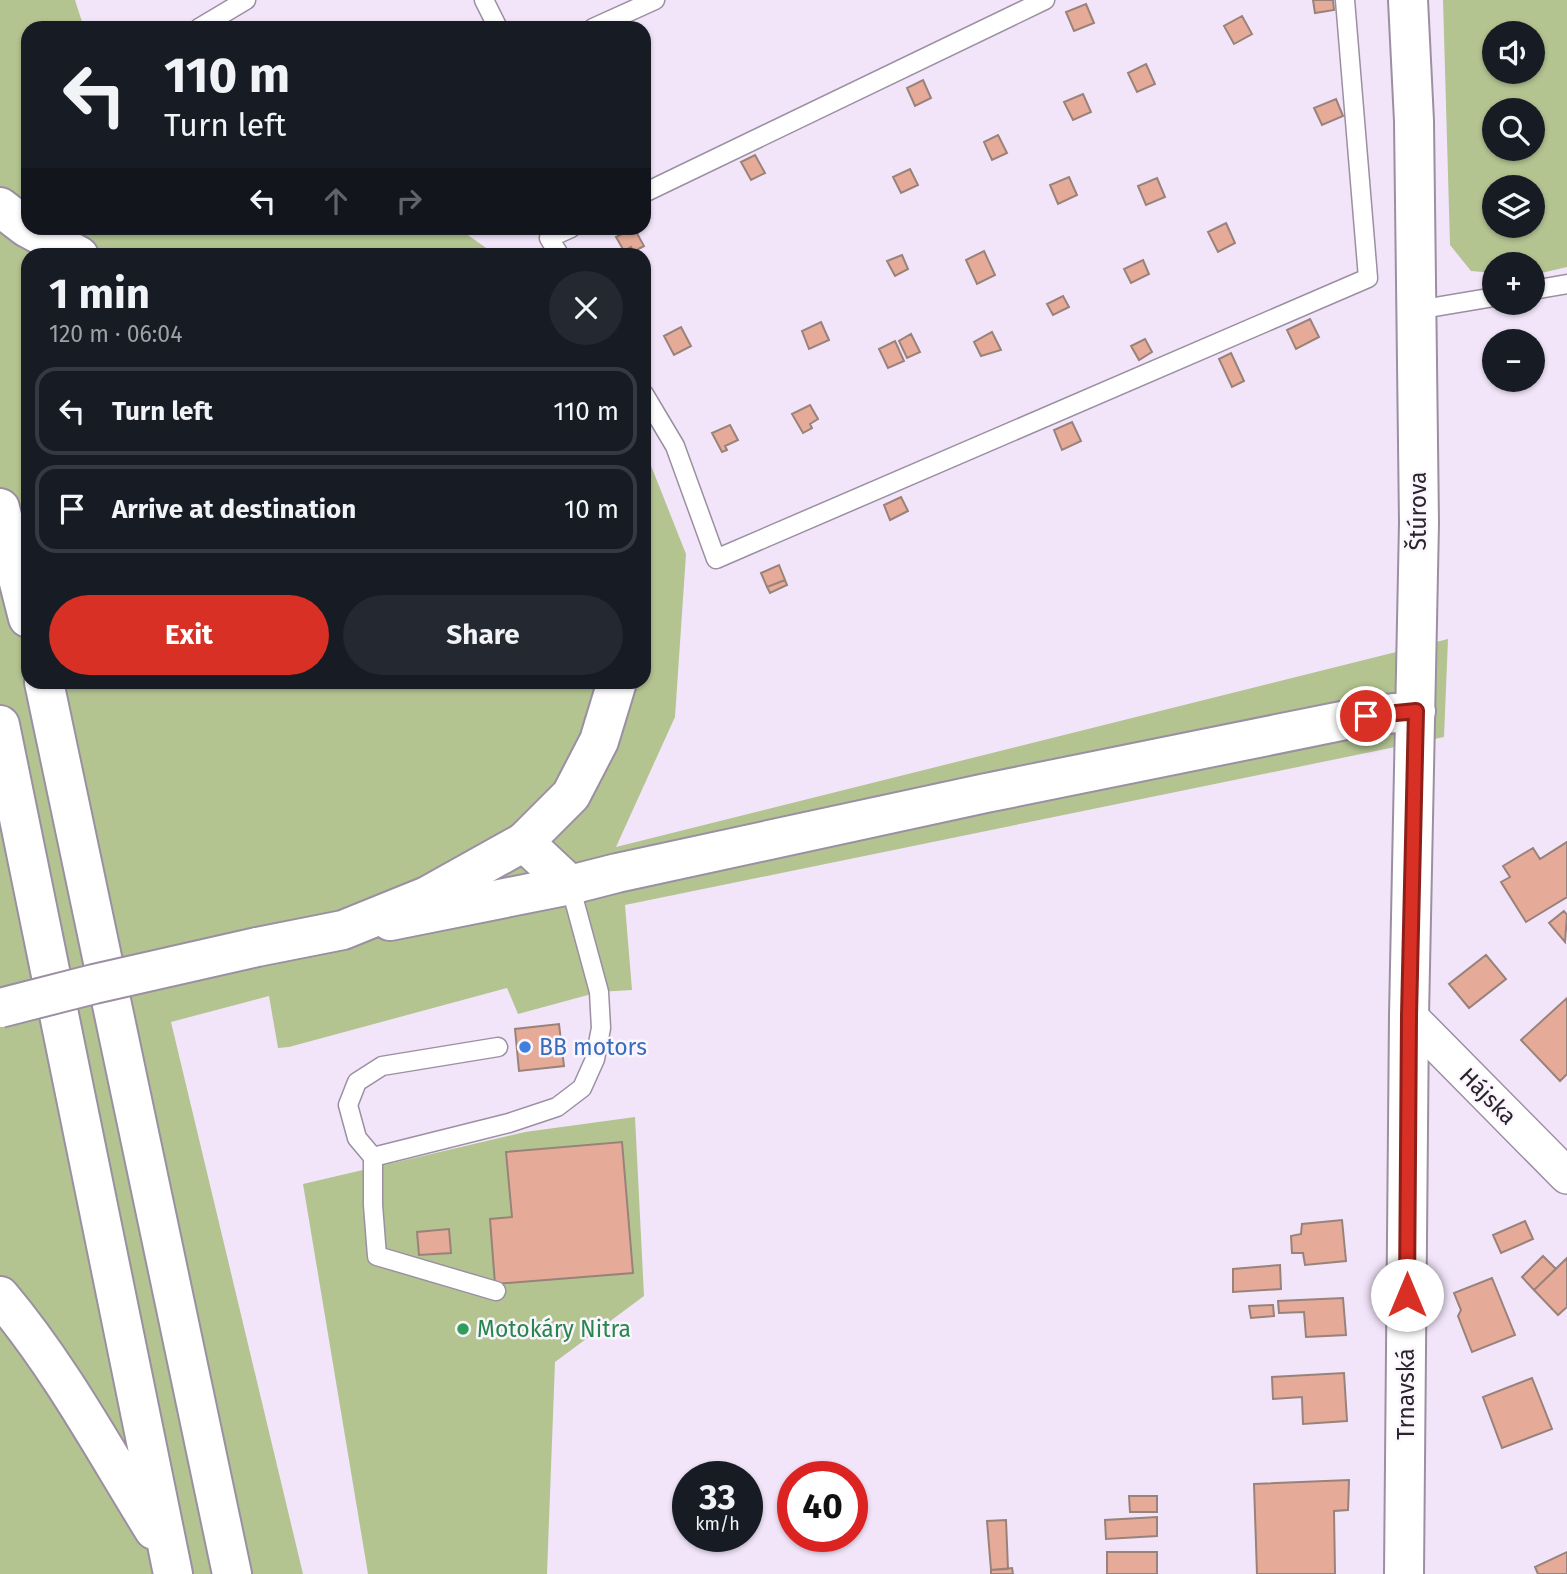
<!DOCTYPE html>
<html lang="en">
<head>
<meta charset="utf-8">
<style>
  :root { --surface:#171b24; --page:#242831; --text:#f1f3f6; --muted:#9ea1a6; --line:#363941; --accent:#d93025 }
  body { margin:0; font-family:"Fira Sans",sans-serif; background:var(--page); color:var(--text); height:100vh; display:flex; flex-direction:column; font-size:26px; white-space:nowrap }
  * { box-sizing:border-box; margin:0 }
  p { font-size:23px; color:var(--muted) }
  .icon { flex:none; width:38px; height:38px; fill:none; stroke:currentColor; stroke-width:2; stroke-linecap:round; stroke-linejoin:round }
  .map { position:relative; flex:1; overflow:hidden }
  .sheet { position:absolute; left:21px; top:248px; width:630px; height:441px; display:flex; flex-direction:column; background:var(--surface); border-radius:21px; box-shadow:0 2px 5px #0004 }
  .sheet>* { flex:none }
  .banner { position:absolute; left:21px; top:21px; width:630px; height:214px; border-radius:21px; box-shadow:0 2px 5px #0004; background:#171b24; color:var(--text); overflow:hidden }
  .tools { position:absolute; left:1482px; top:21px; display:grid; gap:14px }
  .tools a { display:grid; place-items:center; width:63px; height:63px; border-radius:50%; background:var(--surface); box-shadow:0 2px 5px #0004; font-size:35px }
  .speed { position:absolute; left:672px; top:1461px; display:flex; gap:14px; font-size:35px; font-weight:700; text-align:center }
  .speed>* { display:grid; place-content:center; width:91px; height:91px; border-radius:50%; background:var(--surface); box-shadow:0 2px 5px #0004; line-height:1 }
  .speed small { font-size:18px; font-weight:400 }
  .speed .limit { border:10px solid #d22; background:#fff; color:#111 }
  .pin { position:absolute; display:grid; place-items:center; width:60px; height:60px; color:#fff; margin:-30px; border:4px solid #fff; border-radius:50%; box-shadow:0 2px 7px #0007 }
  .me { position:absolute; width:77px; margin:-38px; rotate:0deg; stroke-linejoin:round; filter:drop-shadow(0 0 5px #0008) }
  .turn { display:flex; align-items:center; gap:24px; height:147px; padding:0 28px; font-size:32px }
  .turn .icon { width:91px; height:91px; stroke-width:2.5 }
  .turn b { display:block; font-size:49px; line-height:60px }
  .lanes { display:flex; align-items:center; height:66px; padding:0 28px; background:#0003; justify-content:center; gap:35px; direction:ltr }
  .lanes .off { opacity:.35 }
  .round { display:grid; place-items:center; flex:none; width:74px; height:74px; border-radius:37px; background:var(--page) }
  .summary { display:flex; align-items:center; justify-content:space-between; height:119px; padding:0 28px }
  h1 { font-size:42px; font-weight:700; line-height:52px }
  .button { display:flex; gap:14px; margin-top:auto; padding:14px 28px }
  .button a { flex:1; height:80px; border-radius:42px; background:var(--accent); color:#fff; font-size:28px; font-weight:700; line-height:80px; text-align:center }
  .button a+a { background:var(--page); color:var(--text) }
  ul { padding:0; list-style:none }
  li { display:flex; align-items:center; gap:21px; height:88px; margin:0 14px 10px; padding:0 14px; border:4px solid var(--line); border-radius:21px }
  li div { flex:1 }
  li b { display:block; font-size:26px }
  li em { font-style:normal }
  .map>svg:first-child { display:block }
  .green { fill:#b3c491; fill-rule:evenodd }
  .building { fill:#e6ab98; stroke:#99827a; stroke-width:2 }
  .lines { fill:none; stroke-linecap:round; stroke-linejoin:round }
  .service-casing { stroke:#9b8fa2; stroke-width:21 }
  .minor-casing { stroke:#9b8fa2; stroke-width:38 }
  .tertiary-casing { stroke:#9b8fa2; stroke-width:42 }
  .secondary-casing { stroke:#9b8fa2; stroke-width:42 }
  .motorway-casing { stroke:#9b8fa2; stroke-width:42 }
  .service { stroke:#fff; stroke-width:18 }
  .minor { stroke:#fff; stroke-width:35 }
  .tertiary { stroke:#fff; stroke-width:38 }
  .secondary { stroke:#fff; stroke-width:38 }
  .motorway { stroke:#fff; stroke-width:38 }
  .secondary-bridge-casing { stroke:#9b8fa2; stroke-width:42; stroke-linecap:butt }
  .secondary-bridge { stroke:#fff; stroke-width:38 }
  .route-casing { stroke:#8d1f18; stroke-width:18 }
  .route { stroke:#d93025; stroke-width:12 }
  .shop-dot { fill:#3f7fe0; stroke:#fbf6fe; stroke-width:2.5 }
  .leisure-dot { fill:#2e9e5b; stroke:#fbf6fe; stroke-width:2.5 }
  .labels { text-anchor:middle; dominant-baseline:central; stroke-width:5; stroke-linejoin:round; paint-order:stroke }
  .street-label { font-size:23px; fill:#29242b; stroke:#fbf6fe }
  .shop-label { font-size:23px; fill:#366cbe; stroke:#fbf6fe; text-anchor:start }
  .leisure-label { font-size:23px; fill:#27864d; stroke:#fbf6fe; text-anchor:start }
</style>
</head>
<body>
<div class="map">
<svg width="1567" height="1574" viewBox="0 0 1567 1574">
  <rect width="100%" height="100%" fill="#f2e5fa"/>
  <path class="green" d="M0,0H75L84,28H28V228H458L496,255L28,256V682H644V448L686,554L675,717L616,847L1448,639L1444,737L625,905L632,990L599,992L518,1014L507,988L289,1047L278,1048L269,996L171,1022L303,1574H0Z
    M1443,0H1567V267L1533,275V264H1494V273L1471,271L1450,245ZM1494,33H1533V72H1494ZM1494,110H1533V149H1494ZM1494,187H1533V226H1494Z
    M635,1117L644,1296L555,1362L547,1574H368L303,1184L525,1132Z"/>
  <path class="building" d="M1313,0H1333L1334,10L1315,13Z
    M1086,4L1094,23L1074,31L1066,12Z
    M1242,16L1252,34L1234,44L1224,26Z
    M1146,64L1155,84L1137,92L1128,73Z
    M923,80L931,98L915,106L907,88Z
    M1083,94L1091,112L1073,120L1064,102Z
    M1336,99L1343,116L1322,125L1314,108Z
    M998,135L1007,153L992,160L984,142Z
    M755,155L765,173L751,180L741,162Z
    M910,169L918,185L901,193L893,177Z
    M1069,177L1077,195L1058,204L1050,185Z
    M1157,178L1165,197L1146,205L1138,186Z
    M1226,223L1235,243L1218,252L1208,232Z
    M634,228L644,246L633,252L631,247L624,251L616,237Z
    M984,251L995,275L977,284L966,260Z
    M902,255L908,269L895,276L887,261Z
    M1143,260L1149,274L1131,283L1124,269Z
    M1063,296L1069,307L1053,315L1047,304Z
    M1310,319L1319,337L1296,349L1287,330Z
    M821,322L829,340L809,349L802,331Z
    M681,327L691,346L674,355L664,336Z
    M992,332L1001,350L981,356L974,342Z
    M911,334L920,352L907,358L899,341Z
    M1145,339L1152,352L1139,360L1131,346Z
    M895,341L904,361L888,368L879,349Z
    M1231,353L1244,381L1232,387L1219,359Z
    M810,405L818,419L810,424L812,428L803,433L792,414Z
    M1072,422L1081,441L1062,450L1054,430Z
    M730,425L738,440L725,446L727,450L722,452L712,433Z
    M901,497L908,511L890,520L884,505Z
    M779,565L785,580L767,587L761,573Z
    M785,580L787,585L770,593L767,587Z
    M1567,842V897L1526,922L1501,882L1510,877L1503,866L1533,848L1540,859Z
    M1564,911L1567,915L1565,942L1549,923Z
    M1486,955L1506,979L1469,1008L1449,984Z
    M1567,998V1074L1560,1081L1521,1040Z
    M559,1024L564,1066L519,1071L515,1029Z
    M622,1142L633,1273L495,1284L490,1219L512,1217L506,1152Z
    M1342,1220L1346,1261L1305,1265L1303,1253H1292L1291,1236L1301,1234L1302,1224Z
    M1525,1221L1533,1239L1501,1253L1493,1235Z
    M449,1229L451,1253L419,1255L417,1232Z
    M1543,1256L1556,1269L1534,1290L1522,1277Z
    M1567,1258V1307L1558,1315L1534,1290Z
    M1280,1265L1281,1289L1233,1292V1269Z
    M1492,1278L1515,1335L1472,1352L1458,1316L1461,1310L1454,1293Z
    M1343,1298L1346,1335L1306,1337L1304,1312L1279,1313L1278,1301Z
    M1273,1305L1274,1316L1251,1318L1249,1306Z
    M1344,1373L1347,1421L1303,1424L1302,1397L1273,1399L1272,1377Z
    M1532,1378L1552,1429L1502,1448L1483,1397Z
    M1349,1480L1348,1510L1334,1511L1335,1574H1257L1254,1484Z
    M1129,1496H1157V1512H1130Z
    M1157,1517V1536L1106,1539L1105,1520Z
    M1006,1520L1008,1569L991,1570L987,1521Z
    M1107,1552H1157V1574H1107Z
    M1567,1552V1574H1538L1535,1567Z
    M1012,1568L1013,1574H991V1570Z"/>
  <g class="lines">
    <g class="service-casing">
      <path id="service" d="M484,0L498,28
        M199,28L246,0
        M593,28L655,0
        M644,193L1045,0
        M560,256L549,238L571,228
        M1533,290L1567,284
        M1417,310L1494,297
        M644,394L675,446L716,559L1368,278L1345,0
        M373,1157L357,1138L348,1105L357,1082L382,1066L498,1047
        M496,1291L377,1256L373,1205V1157L509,1123L557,1107L582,1088L595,1059L601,1028L599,992L570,885"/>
    </g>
    <g class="minor-casing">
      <path id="minor" d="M1409,1016L1567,1176"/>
    </g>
    <g class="tertiary-casing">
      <path id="tertiary" d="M524,842L570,885
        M390,921L570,885L617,873L986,793L1366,716L1416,711
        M1404,1574L1409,1016L1419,523L1414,121L1408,0"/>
    </g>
    <g class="secondary-casing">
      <path id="secondary" d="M257,947L343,930L427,896L524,842"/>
    </g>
    <g class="motorway-casing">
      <path id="motorway" d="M0,207L26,227L79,256
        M0,508L28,618
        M44,682L232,1574
        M0,725L173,1574
        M524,842L571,795L599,741L617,682
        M0,1296C60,1367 105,1451 154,1530"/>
    </g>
    <use href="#service" class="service"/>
    <use href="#minor" class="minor"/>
    <use href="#tertiary" class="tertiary"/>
    <use href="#secondary" class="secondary"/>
    <use href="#motorway" class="motorway"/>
    <g class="secondary-bridge-casing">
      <path id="secondary-bridge" d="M0,1008L94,984L257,947"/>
    </g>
    <use href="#secondary-bridge" class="secondary-bridge"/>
  </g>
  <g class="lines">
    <g class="route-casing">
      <path id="route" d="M1366,716L1416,711L1409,1016L1407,1295"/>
    </g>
    <use href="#route" class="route"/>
  </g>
  <circle class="shop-dot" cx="525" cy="1047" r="7"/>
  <circle class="leisure-dot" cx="463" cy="1329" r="7"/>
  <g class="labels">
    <g class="street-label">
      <text transform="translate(1418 511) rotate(-90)">Štúrova</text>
      <text transform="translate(1488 1096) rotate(45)">Hájska</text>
      <text transform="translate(1406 1394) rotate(-90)">Trnavská</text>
    </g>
    <g class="shop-label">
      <text x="539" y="1047">BB motors</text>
    </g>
    <g class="leisure-label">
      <text x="477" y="1329">Motokáry Nitra</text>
    </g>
  </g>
</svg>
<div class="tools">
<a><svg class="icon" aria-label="sound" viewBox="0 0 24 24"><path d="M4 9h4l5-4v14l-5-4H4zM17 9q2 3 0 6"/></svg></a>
<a><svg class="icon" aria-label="search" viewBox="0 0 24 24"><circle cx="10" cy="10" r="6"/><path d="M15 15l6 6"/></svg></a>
<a><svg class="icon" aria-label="layers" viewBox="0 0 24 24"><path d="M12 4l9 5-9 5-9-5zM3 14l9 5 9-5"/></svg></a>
<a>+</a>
<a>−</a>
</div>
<div class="speed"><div>33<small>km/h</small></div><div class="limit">40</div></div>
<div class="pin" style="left:1366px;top:716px;background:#d93025"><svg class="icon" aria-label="arrive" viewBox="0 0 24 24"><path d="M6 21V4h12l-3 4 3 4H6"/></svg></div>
<svg class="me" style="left:1407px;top:1295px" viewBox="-20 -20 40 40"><circle r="19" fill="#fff"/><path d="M0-13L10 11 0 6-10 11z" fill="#d93025"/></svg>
<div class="banner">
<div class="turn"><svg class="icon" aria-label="left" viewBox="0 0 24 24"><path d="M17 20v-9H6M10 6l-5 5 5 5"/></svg><div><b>110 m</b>Turn left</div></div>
<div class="lanes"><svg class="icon" aria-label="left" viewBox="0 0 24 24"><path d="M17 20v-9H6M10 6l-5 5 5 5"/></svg><svg class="icon off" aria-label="ahead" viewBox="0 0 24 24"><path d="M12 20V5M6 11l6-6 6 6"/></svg><svg class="icon off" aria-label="right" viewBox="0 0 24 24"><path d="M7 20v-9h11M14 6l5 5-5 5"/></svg></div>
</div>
<section class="sheet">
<div class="summary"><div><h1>1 min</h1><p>120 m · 06:04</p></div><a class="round"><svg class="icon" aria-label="close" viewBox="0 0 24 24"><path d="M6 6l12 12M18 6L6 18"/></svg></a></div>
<ul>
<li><svg class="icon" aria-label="left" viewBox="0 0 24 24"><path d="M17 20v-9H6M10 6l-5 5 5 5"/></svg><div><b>Turn left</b></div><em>110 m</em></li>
<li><svg class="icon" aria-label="arrive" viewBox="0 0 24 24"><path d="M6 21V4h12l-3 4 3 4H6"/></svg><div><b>Arrive at destination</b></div><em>10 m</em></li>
</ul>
<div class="button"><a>Exit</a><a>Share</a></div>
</section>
</div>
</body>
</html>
